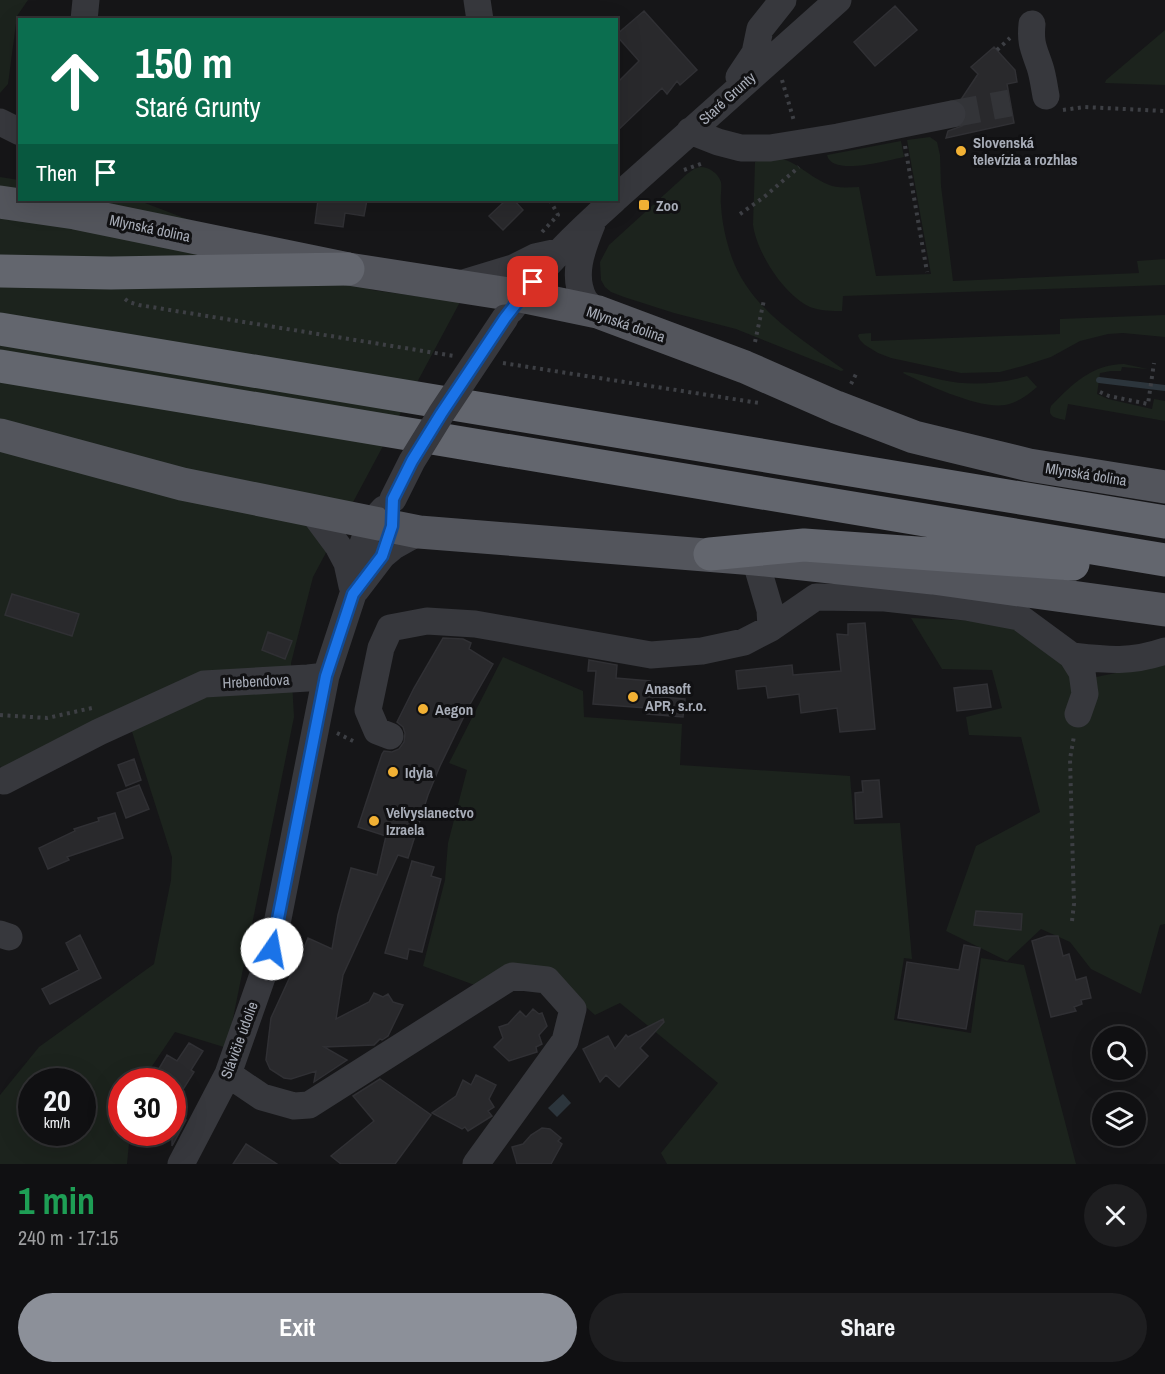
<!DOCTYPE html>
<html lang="en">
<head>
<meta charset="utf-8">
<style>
  :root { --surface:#101012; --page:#1e1e20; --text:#f1f3f6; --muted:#9c9d9f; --line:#303032; --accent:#8c9099 }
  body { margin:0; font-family:"Archivo Narrow",sans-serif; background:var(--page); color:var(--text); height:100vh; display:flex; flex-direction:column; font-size:22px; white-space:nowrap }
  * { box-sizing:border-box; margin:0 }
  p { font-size:20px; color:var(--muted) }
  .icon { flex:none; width:33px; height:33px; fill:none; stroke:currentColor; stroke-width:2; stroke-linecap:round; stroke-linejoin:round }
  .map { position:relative; height:1164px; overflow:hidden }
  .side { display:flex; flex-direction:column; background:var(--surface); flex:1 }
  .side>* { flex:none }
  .top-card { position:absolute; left:18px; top:18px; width:600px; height:183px; border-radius:0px; box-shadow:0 6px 24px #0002,0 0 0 2px var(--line); background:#0b6e4f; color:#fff; overflow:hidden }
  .fabs { position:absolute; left:1092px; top:1026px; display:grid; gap:12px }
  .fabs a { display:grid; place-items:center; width:54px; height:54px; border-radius:50%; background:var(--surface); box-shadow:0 6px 24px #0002,0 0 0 2px var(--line); font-size:30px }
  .speed { position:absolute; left:18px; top:1068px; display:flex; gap:12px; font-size:30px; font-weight:700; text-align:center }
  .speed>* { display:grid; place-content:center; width:78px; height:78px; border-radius:50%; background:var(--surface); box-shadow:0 6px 24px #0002,0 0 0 2px var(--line); line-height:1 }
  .speed small { font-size:15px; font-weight:400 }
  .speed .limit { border:9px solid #d22; background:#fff; color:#111 }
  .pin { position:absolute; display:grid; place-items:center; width:51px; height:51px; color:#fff; margin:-26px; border-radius:12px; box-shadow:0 3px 9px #0006 }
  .me { position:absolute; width:66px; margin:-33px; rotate:12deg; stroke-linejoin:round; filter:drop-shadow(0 0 4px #0008) }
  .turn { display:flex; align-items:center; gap:21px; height:126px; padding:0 18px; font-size:27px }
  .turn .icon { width:78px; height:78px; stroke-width:2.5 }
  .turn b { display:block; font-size:42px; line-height:51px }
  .then { display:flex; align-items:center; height:57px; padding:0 18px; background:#0003; gap:12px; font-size:22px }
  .round { display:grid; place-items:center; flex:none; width:63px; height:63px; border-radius:32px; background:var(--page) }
  .headline { display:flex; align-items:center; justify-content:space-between; height:102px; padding:0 18px }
  h1 { font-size:36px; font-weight:700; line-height:45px; color:#1e9e55 }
  .button { display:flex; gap:12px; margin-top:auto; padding:12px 18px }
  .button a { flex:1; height:69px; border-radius:36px; background:var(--accent); color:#fff; font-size:24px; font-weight:700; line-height:69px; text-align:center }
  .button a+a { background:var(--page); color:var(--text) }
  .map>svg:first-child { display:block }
  .green { fill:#1c231d; fill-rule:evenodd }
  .water { fill:#2c353c }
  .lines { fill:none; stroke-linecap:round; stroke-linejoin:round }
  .stream { stroke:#2c353c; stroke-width:6 }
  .building { fill:#29292c; stroke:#303034; stroke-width:1.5 }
  .minor-tunnel { stroke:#333438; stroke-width:27; stroke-dasharray:27 14; stroke-linecap:butt }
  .path { stroke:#3d3f44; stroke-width:4; stroke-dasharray:3 4.5; stroke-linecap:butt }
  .minor { stroke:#37383d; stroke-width:27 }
  .major { stroke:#53555c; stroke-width:33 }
  .highway { stroke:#63666e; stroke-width:33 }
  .minor-bridge { stroke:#37383d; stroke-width:27 }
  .route-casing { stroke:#114b97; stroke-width:15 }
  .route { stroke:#1a73e8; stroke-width:10 }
  .poi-dot { fill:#f2b134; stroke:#111113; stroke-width:2 }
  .labels { text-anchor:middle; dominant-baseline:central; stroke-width:6; stroke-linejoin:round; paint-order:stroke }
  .street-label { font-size:15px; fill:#a8adb8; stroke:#111113 }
  .poi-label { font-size:15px; font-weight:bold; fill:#a8adb8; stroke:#111113; text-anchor:start }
</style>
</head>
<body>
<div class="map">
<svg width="1165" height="1164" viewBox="0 0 1165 1164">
  <rect width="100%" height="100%" fill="#161618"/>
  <path class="green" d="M0,0H28L17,16L8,84L0,93Z
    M1165,30V85L1105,83L1106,80Z
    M930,137L937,142L940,155L941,186L953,281L1139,273L1137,261L1165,259V285L843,296L842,311C832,311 820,311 810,307C784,295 757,253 753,225L755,162C787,148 801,173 827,184C837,189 849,187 859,187L876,276L931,274L907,140Z
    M901,141L904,157C888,160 832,177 827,155Z
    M700,167C709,167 718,173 721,182C722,189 720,198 721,205C722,223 726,241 732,258C751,310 802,339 844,370L841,371L736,329L674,313L624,297L611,292L605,287L601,280L600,262L609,245L687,174L694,169Z
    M0,177L19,180L20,200H126L145,203L372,290L460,302L313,577L291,663L294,717L227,1048L175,1032L142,1081L122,1082V1132L130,1133L127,1164H0V1095L39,1047L154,964L171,880L172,857L127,716L2,769L0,766ZM32,1082H82V1132H32Z
    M1165,315V337L1123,333L1108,334L1080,341L1051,357L1023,366L1000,372L961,373L891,358L878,353L865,345L860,340L858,336L859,334L871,333V341L1060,334V319Z
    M1124,364L1148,369L1122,367L1121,371H1111L1100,373L1097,394L1108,399L1152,409L1154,399L1165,401V421L1068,404L1065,420C1055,418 1047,417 1051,406C1072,384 1093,364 1124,364Z
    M904,372C917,373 929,377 942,380C969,386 1000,384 1027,376L1037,387C1028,395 1017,403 1005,405C979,409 927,385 903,373Z
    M911,618L1005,622L1096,677L1165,663V924L1160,925L1141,994L1091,969L1070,942L1041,929L1007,961L946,931L976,846L1040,812L1021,737L969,735L966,717L1002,708L992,670L942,669Z
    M503,657L583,691L584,717L682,724L680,765L850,776L854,824L900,823L912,959L904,958L894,1020L971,1033L981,958L1024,965L1076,1164H667L661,1153L718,1083L620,1003L595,1015L549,975L480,987L423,966L445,880L448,843L467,770L449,763Z"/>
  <path class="water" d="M563,1094L571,1103L557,1117L548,1108Z"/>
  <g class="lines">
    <path class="stream" d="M1099,380L1165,388"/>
  </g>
  <path class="building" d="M895,6L917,30L875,66L854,42Z
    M644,11L697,70L680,85L677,81L667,94L662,88L616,132V84L639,61L616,35Z
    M994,47L1015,70L1017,82L1007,84L1014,123L946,138L948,131L962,126L967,120V110L964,104L960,101L978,74L971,67Z
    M318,200H367L364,216L345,213L343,227L315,223Z
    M506,200H514L523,210L503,230L489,216Z
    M12,594L79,614L72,636L5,615Z
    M865,623L875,729L840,732L837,708L801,713L799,694L768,698L766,686L738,689L736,671L792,665L793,675L841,671L837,634L848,635V624Z
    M268,632L292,641L285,659L262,650Z
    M443,638L463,639L471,643L469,649L493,664L469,706L440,766L428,795L408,858L398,855L343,975L336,1019L369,1002L374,993L383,997L388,994L393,1002L403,1005L388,1036L382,1040L380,1039L374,1045L324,1047L347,1060L314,1082L316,1071L291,1079L284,1078L270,1069L266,1060L271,1018L300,955L302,947L304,948L308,938L332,949L338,915L351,868L377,875L386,836L358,827L382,754L384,751L392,752L399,749L404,742L405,733L403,727L397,722L414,688Z
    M589,660L617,665L616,678L650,681L649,696L685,699L683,717L647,714V708L593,704L596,671H588Z
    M987,684L991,707L957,711L954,688Z
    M134,759L141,780L126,786L118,765Z
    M879,780L882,817L856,819L855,793L863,792L862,781Z
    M139,785L149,809L126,818L117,793Z
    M115,813L123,838L67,857L69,860L48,869L39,848L75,831L74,829L99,821L98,818Z
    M412,861L434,867L431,876L441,879L422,952L409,949L407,959L385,953Z
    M976,911L1022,914L1021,930L974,925Z
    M80,935L101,978L50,1004L42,989L79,970L66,943Z
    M1047,936H1058L1063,956L1069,954L1076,980L1086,977L1091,998L1081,1000L1082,1004L1074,1007L1076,1011L1051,1017L1032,941Z
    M964,945L980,948L966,1029L898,1018L907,962L959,970Z
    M533,1009L539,1014L542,1013L547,1026L539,1035L542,1044L536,1047L537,1052L509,1061L494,1047L503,1038L499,1027L508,1024L520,1011L526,1017Z
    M663,1019L664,1022L640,1048L648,1056L619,1087L606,1075L600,1082L583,1049L608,1036L615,1049L626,1035L628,1037Z
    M189,1043L203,1051L191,1070L194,1072L172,1107V1082H151L167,1055L177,1061Z
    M476,1075L496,1085L489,1099L494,1107L488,1111L492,1116L468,1131L465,1127L462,1129L432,1113L456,1096L463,1080L471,1085Z
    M380,1079L431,1115L395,1164H341L331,1156L374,1121L353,1096Z
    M172,1112L186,1120L172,1146Z
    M542,1128L550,1129L561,1138L558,1141L562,1144L551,1164H517L512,1147L523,1144L531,1135Z
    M246,1144L277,1164H233Z"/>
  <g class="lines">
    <path class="minor-tunnel" d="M952,114L1010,103"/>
    <path class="path" d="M997,50L1010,38
      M782,80L794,121
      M1063,110L1085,107L1165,111
      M905,146L927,272
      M684,170L703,163
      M740,214L764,197L799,167
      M542,232L558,215L550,200
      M125,299L129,302L139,305L454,356
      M755,342L764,300
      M503,363L759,403
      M851,384L856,374
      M1100,392L1109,396L1148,404L1154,363
      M0,715L47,718L92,708
      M337,733L357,743
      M1072,921L1074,904L1070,759L1074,736"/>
    <path class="minor" d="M477,0L480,20
      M84,20L86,0
      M1032,24C1030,44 1034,49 1040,67C1043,76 1044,86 1046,96
      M739,77L755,53L760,29L783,0
      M0,122L20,132
      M690,131L718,142L741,148H770L838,137L952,114
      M616,198L838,0
      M592,224C583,247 571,274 584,299C587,304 593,308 598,312
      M457,285L513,268L535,257L558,252
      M511,310C541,268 576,234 614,200
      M312,511L338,546L347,563L352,586
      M755,559L770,610L771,628
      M356,590L382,556L394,546L419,532
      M1072,656C1107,660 1130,663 1165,651
      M390,736L377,731L368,710L381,648L390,628L427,621L475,624L651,655L702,651L744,642L771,628L816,597L885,598L966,607L1019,617L1072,656L1082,672L1085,694L1078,714
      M4,781L99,732L204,684L308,678L326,676
      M0,934L9,937
      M228,1074L262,1097L294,1106L309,1105L512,976L547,980L573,1009L565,1041L476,1164
      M181,1164L228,1074L272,949L326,676L353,594L362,546L371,523L384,509"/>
    <path class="major" d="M0,202L75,213L348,269L521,296L598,312L745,367L836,407L914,437L1029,465L1165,487
      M0,435L182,484L419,532L755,559L933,578L1165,610"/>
    <path class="highway" d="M0,271L111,273L348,269
      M0,329L1165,522
      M0,366L1165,560
      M710,554L804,545L1073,564"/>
    <path class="minor-bridge" d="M393,499L412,461L441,414L505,318"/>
  </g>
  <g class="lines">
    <g class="route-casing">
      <path id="route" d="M272,949L326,676L353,594L382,556L392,526L393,499L412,461L441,414L505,318L533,282"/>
    </g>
    <use href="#route" class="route"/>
  </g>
  <g class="poi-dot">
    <circle cx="961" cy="151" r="6"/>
    <rect x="638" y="199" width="12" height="12" rx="3"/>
    <circle cx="633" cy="697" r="6"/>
    <circle cx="423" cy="709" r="6"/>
    <circle cx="393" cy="772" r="6"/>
    <circle cx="374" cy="821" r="6"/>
  </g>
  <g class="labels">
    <g class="street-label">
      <text transform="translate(727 98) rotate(-42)">Staré Grunty</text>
      <text transform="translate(150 228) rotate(12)">Mlynská dolina</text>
      <text transform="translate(626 324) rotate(19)">Mlynská dolina</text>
      <text transform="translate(1086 474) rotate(9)">Mlynská dolina</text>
      <text transform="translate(256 681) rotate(-3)">Hrebendova</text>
      <text transform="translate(239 1040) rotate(-70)">Slávičie údolie</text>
    </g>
    <g class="poi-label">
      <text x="973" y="142">Slovenská<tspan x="973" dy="17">televízia a rozhlas</tspan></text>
      <text x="656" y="205">Zoo</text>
      <text x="645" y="688">Anasoft<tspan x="645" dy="17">APR, s.r.o.</tspan></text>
      <text x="435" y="709">Aegon</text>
      <text x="405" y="772">Idyla</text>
      <text x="386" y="812">Veľvyslanectvo<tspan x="386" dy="17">Izraela</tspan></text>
    </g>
  </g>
</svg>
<div class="fabs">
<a><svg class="icon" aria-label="search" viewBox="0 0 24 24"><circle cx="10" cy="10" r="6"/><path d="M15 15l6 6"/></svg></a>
<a><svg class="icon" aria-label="layers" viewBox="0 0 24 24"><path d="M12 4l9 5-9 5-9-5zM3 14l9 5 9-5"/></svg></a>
</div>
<div class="speed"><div>20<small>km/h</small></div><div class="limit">30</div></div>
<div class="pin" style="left:533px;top:282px;background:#d93025"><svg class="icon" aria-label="arrive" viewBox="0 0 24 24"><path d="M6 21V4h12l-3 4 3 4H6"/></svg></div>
<svg class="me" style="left:272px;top:949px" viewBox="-20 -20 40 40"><circle r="19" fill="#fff"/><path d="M0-13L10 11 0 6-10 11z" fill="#1a73e8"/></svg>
<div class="top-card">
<div class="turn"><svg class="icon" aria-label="ahead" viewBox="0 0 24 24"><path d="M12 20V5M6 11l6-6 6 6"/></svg><div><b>150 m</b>Staré Grunty</div></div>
<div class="then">Then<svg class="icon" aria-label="arrive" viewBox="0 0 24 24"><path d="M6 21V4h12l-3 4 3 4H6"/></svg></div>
</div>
</div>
<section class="side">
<div class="headline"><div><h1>1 min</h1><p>240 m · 17:15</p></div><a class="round"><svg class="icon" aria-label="close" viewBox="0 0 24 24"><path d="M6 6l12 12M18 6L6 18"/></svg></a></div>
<div class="button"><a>Exit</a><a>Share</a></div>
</section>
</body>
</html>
